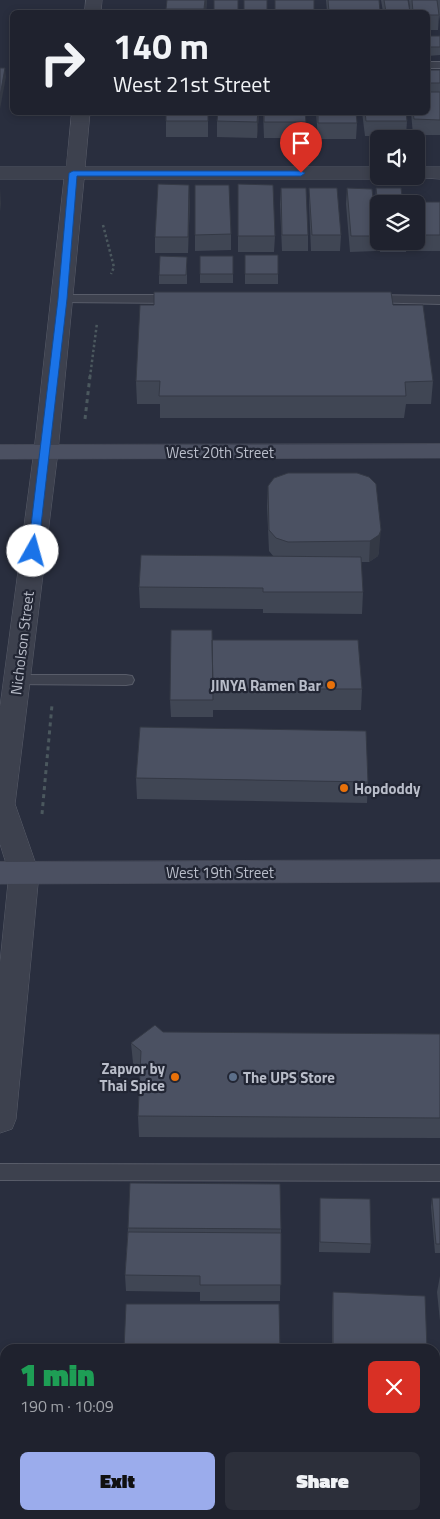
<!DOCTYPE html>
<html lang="en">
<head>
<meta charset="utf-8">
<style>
  :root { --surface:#1f222e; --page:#2c2f3a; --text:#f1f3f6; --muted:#a1a4aa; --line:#3c3f4a; --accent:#9bacec }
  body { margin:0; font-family:"Titillium Web",sans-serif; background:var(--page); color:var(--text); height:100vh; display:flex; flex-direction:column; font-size:19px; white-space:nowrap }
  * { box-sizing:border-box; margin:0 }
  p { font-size:16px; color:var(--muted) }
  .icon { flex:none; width:28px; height:28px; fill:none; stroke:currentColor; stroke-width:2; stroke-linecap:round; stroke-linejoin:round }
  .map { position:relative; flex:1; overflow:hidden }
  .details { position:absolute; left:0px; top:1344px; width:440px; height:176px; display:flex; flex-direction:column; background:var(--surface); border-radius:15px 15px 0 0; box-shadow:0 2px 8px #0003,0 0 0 1px var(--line) }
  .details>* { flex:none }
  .guide { position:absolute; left:10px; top:10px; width:420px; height:105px; border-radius:8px; box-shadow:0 2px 8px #0003,0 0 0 1px var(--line); background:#1f222e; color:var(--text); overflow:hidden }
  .controls { position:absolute; left:370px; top:130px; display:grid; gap:10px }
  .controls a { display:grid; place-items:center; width:55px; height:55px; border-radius:8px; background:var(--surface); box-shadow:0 2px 8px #0003,0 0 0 1px var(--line); font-size:25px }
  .pin { position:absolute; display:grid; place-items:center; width:42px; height:42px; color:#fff; margin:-51px -21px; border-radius:50% 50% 50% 0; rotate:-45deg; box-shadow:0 0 5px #0007 }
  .pin .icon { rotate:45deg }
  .me { position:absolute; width:55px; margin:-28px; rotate:7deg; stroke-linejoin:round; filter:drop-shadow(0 0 4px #0008) }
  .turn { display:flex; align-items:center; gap:18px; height:105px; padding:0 20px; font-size:22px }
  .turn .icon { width:65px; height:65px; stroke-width:2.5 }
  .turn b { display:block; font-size:35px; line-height:42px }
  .round { display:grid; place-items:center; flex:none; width:52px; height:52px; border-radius:8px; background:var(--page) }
  .headline { display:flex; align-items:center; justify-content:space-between; height:85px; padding:0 20px }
  h1 { font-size:30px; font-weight:800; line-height:38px; color:#1e9e55 }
  .cta { display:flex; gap:10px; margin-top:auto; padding:10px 20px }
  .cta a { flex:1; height:58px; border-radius:8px; background:var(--accent); color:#111; font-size:20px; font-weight:800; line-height:58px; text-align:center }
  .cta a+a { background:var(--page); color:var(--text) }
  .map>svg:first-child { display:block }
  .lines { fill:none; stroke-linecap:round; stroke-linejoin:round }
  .lane-casing { stroke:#585c69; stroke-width:2 }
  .street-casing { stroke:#585c69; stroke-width:1 }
  .secondary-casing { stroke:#464a58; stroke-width:1 }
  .path-far1 { stroke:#4b585e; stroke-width:2.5; stroke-dasharray:2.5 2.5; stroke-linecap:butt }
  .path { stroke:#4b585e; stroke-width:3; stroke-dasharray:4 4; stroke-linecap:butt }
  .lane { fill:#3d414e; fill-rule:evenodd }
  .street { fill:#3d414e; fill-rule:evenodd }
  .secondary { fill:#4b5061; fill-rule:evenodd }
  .wall { fill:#404654 }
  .shaded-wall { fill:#343945 }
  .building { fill:#4b5162; stroke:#343945 }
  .route { fill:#1a73e8; stroke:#114b97 }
  .food-dot { fill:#e8710a; stroke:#222634; stroke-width:2 }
  .service-dot { fill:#5c6f8a; stroke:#222634; stroke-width:2 }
  .labels { text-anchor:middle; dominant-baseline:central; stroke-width:4.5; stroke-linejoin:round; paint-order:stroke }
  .street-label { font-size:15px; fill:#b9bdc9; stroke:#222634 }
  .poi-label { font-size:15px; font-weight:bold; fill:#b9bdc9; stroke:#222634; text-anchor:end }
</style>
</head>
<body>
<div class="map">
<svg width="440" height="1519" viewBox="0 0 440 1519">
  <rect width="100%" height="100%" fill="#292e3e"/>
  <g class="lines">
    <g class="lane-casing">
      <path id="lane" d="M428,62H440V68H428Z
        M63,295H175L181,299L175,303L59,302L57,299Z
        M370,295L440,296V304L366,302L364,299L366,296Z
        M17,675H126L132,676L134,680L132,684L126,685L11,684L9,680L11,676Z
        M0,1164L440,1165V1181L0,1180Z"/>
    </g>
    <g class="street-casing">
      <path id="street" d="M86,0H102L101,12H85Z
        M72,112H90L85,167H379V176H386L379,179H84L58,451L15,804L39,873L16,1119L12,1129L0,1133V963L9,873L0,844V707L34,451L64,179H0V167H66Z
        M416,167H440V179L409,177L416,176Z"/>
    </g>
    <g class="secondary-casing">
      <path id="secondary" d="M440,444V458L0,459V445Z
        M440,860V882L0,884V862Z"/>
    </g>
    <path class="path-far1" d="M103,225L114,267L111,274
      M90,377L97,323"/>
    <path class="path" d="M85,419L90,376
      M42,814L52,705"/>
    <use href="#lane" class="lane"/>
    <use href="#street" class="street"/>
    <use href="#secondary" class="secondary"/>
  </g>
  <path class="wall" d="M207,0L206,12H208H166V9Z
    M326,0H379L380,12H327Z
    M381,0H408L410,12H383Z
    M409,0H437L439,15L438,30H428V12H410Z
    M437,0H440V21Z
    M428,36H440V55L428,56Z
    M428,70H440V92H428Z
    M440,92V135H413L411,112H428Z
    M208,112V137H166V121Z
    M259,112L257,138L217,137V121Z
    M263,112H305V138H264Z
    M316,112H356L357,123L356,139H318Z
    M362,112H406L407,121L406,136H365Z
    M238,184L275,236L274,252H238Z
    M195,185L231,234V250L195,251Z
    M281,188L308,235V251H282L280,204Z
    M309,188L341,235L340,251H311L309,204Z
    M347,188L377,236L376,251L350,252L346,204Z
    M376,188L379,204V241L375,204Z
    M190,200L188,253H155V237Z
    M411,202H440V251H414L413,241H416V204H411Z
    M379,241H407L406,252H380Z
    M245,255L278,274V284H245Z
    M200,256H233V283H200Z
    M187,257V284H159V275Z
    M393,305L433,381L431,404H406L404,418H160V404H137L136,381Z
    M357,473L379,551L378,556L369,562H361L363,592L362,614L263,613V609L140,608L139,587L274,557L269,551L267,506L268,486Z
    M212,640L362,689L361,710H213V717H171L170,700Z
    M136,778L368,782L367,803L137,799Z
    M163,1032L440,1034V1138L139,1137L138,1116L140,1070L133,1063L131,1043Z
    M320,1198L371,1244L370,1253L319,1252Z
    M432,1198H440V1253H435L431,1207Z
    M128,1228L281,1229L280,1301H200V1292L126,1291L125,1275Z
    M440,1276V1321L437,1292Z
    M333,1292L427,1349H332V1312Z"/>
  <path class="shaded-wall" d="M205,0H207L206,12H204Z
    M5,68L6,77L0,109V96Z
    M258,112H259L257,138V122Z
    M189,185L190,200L188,253V237Z
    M0,188L1,204L0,212Z
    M381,530L379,551L378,556L369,562L370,541Z"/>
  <path class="building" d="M167,0H205L204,9H166Z
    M214,0H238V12H214Z
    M244,0H267V12H244Z
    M275,0H314V12H275Z
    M328,0H379L380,11H361V12H329Z
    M384,0H408L410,12H386Z
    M412,0H437L439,15H428V12H413Z
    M428,36H440V47H428Z
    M0,68H5L0,96Z
    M428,70H440V83H428Z
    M428,92H440V120L414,119L413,112H428Z
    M166,112H208V121H166Z
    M218,112H258L257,122L217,121Z
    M264,112H305L306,122H264Z
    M318,112H356L357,123H318Z
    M365,112H406L407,121H366Z
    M158,184L189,185L188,237H155Z
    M238,184L273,185L275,236H238Z
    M195,185H229L231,234L195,235Z
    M281,188H306L308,235H282Z
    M309,188H337L341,235H312Z
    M347,188L372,189L377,236H351Z
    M376,188H401L403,204H379V215Z
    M411,202H440V235H416V204H412Z
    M245,255H278V274H245Z
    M160,256L187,257L186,275H159Z
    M200,256H233V274H200Z
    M154,292H391L393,305H423L433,381L405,382L406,396H159L160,381H136L140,305H154Z
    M288,473H357L369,477L376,484L381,530L379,535L370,541H364L288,542L276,538L269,530L268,486L274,478Z
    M141,555L361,557L363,592H263V588L139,587Z
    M171,630H212L213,700H170Z
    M212,640H358L362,689H213Z
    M140,727L366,731L368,782L136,778Z
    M155,1025L163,1032L440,1034V1118L138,1116L141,1051L131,1043Z
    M130,1183L280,1184L281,1229L128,1228Z
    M320,1198L370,1199L371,1244L320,1242Z
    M432,1198H440V1244H436Z
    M128,1232L281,1233V1285H200V1276L125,1275Z
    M333,1292L425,1296L427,1349H333Z
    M126,1304H279L280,1349H124Z"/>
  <path class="route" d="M73,171H301L305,173L301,176H77L67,299L38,551L33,554L28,551L58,299L69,173Z"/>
  <g class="food-dot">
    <circle cx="331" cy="685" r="5"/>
    <circle cx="344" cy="788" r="5"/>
    <circle cx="175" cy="1077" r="5"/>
  </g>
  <circle class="service-dot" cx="233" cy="1077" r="5"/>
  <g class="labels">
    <g class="street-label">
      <text x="220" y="452">West 20th Street</text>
      <text transform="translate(22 643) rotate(-83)">Nicholson Street</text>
      <text x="220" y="872">West 19th Street</text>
    </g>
    <g class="poi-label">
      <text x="321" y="685">JINYA Ramen Bar</text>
      <text x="354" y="788" text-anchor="start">Hopdoddy</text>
      <text x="165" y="1068">Zapvor by<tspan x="165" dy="17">Thai Spice</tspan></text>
      <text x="243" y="1077" text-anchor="start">The UPS Store</text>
    </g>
  </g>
</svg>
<div class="controls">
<a><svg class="icon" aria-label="sound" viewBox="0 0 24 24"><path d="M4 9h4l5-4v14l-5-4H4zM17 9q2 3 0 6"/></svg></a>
<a><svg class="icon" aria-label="layers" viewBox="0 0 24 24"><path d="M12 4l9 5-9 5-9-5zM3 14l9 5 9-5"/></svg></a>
</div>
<div class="pin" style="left:301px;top:173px;background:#d93025"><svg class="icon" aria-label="arrive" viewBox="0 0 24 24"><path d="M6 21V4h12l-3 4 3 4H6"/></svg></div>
<svg class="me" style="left:33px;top:551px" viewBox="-20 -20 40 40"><circle r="19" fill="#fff"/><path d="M0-13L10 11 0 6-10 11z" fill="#1a73e8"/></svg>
<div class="guide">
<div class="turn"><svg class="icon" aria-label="right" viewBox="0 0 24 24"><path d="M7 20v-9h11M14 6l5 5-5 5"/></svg><div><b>140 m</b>West 21st Street</div></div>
</div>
<section class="details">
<div class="headline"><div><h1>1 min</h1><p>190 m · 10:09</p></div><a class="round" style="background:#d93025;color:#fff"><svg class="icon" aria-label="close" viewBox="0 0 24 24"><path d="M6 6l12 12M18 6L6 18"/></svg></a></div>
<div class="cta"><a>Exit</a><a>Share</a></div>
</section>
</div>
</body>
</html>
